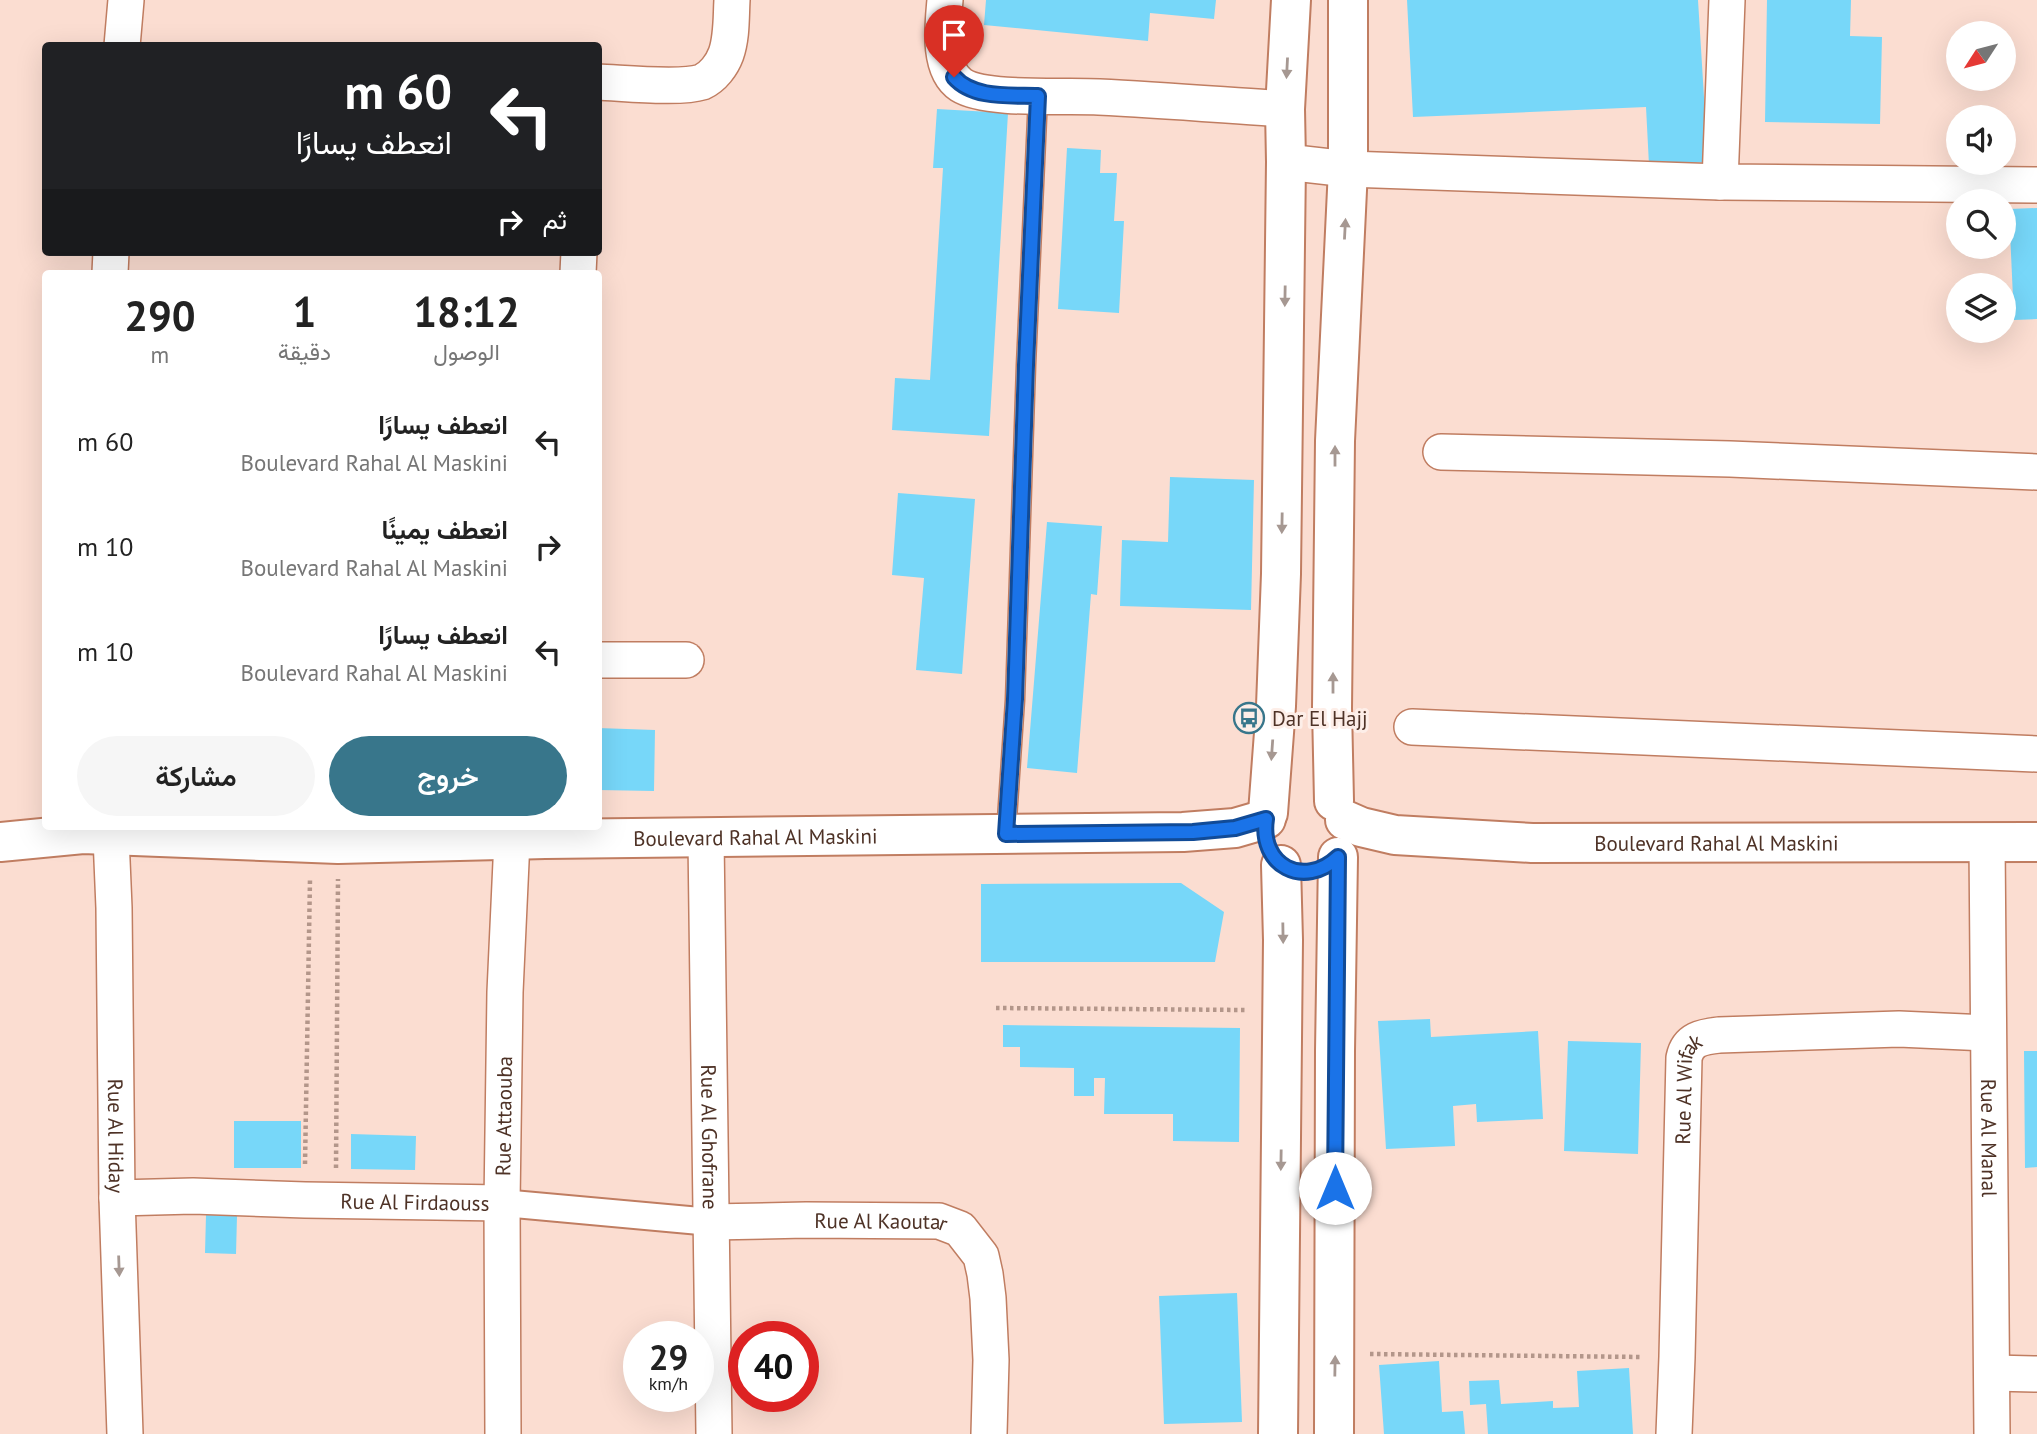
<!DOCTYPE html>
<html lang="ar">
<head>
<meta charset="utf-8">
<style>
  :root { --surface:#fff; --page:#f6f6f6; --text:#222; --muted:#767676; --accent:#38768b }
  body { margin:0; font-family:"PT Sans",Vazirmatn,sans-serif; background:var(--page); color:var(--text); direction:rtl; height:100vh; display:flex; flex-direction:column; font-size:26px; white-space:nowrap }
  * { box-sizing:border-box; margin:0 }
  p { font-size:23px; color:var(--muted) }
  .icon { flex:none; width:38px; height:38px; fill:none; stroke:currentColor; stroke-width:2; stroke-linecap:round; stroke-linejoin:round }
  .map { position:relative; flex:1; overflow:hidden; direction:ltr }
  .panel { position:absolute; left:42px; top:270px; width:560px; height:560px; display:flex; flex-direction:column; background:var(--surface); border-radius:7px; box-shadow:0 7px 28px #0002; direction:rtl }
  .panel>* { flex:none }
  .top-card { position:absolute; left:42px; top:42px; width:560px; height:214px; border-radius:7px; box-shadow:0 7px 28px #0002; direction:rtl; background:#202124; color:#fff; overflow:hidden }
  .needle { width:46px; rotate:234deg }
  .controls { position:absolute; left:1946px; top:21px; display:grid; gap:14px }
  .controls a { display:grid; place-items:center; width:70px; height:70px; border-radius:50%; background:var(--surface); box-shadow:0 7px 28px #0002; font-size:35px }
  .speed { position:absolute; left:623px; top:1321px; display:flex; gap:14px; font-size:35px; font-weight:700; text-align:center }
  .speed>* { display:grid; place-content:center; width:91px; height:91px; border-radius:50%; background:var(--surface); box-shadow:0 7px 28px #0002; line-height:1 }
  .speed small { font-size:18px; font-weight:400 }
  .speed .limit { border:10px solid #d22; background:#fff; color:#111 }
  .pin { position:absolute; display:grid; place-items:center; width:60px; height:60px; color:#fff; margin:-72px -30px; border-radius:50% 50% 50% 0; rotate:-45deg; box-shadow:0 0 7px #0007 }
  .pin .icon { rotate:45deg }
  .me { position:absolute; width:77px; margin:-38px; rotate:0deg; stroke-linejoin:round; filter:drop-shadow(0 0 5px #0008) }
  .turn { display:flex; align-items:center; gap:24px; height:147px; padding:0 35px; font-size:32px }
  .turn .icon { width:91px; height:91px; stroke-width:2.5 }
  .turn b { display:block; font-size:49px; line-height:60px }
  .then { display:flex; align-items:center; height:66px; padding:0 35px; background:#0003; gap:14px; font-size:26px }
  .eta { display:flex; justify-content:space-evenly; align-items:center; height:119px; text-align:center }
  .eta b { font-size:42px; font-weight:600; line-height:49px }
  .cta { display:flex; gap:14px; margin-top:auto; padding:14px 35px }
  .cta a { flex:1; height:80px; border-radius:42px; background:var(--accent); color:#fff; font-size:28px; font-weight:600; line-height:80px; text-align:center }
  .cta a+a { background:var(--page); color:var(--text) }
  ul { padding:0; list-style:none }
  li { display:flex; align-items:center; gap:21px; height:105px; padding:0 35px }
  li div { flex:1 }
  li b { display:block; font-size:26px }
  li em { font-style:normal }
  .map>svg:first-child { display:block }
  .building { fill:#77d7f9 }
  .lines { fill:none; stroke-linecap:round; stroke-linejoin:round }
  .service-casing { stroke:#c07d61; stroke-width:21 }
  .pedestrian-casing { stroke:#c07d61; stroke-width:30 }
  .minor-casing { stroke:#c07d61; stroke-width:38 }
  .tertiary-casing { stroke:#c07d61; stroke-width:42 }
  .path { stroke:#b3968a; stroke-width:4.5; stroke-dasharray:3.5 3.5; stroke-linecap:butt }
  .service { stroke:#fff; stroke-width:18 }
  .pedestrian { stroke:#fff; stroke-width:26 }
  .minor { stroke:#fff; stroke-width:35 }
  .tertiary { stroke:#fff; stroke-width:38 }
  .oneway { fill:#a69892 }
  .route-casing { stroke:#114b97; stroke-width:18 }
  .route { stroke:#1a73e8; stroke-width:12 }
  .labels { text-anchor:middle; dominant-baseline:central; stroke-width:6; stroke-linejoin:round; paint-order:stroke }
  .poi-label { font-size:21px; fill:#4e3226; stroke:#fdeee8; text-anchor:start }
  .street-label { font-size:21px; fill:#4e3226; stroke:#fdeee8 }
</style>
</head>
<body>
<div class="map">
<svg width="2037" height="1434" viewBox="0 0 2037 1434">
  <rect width="100%" height="100%" fill="#fbddd1"/>
  <path class="building" d="M986,0H1216L1214,19L1150,13L1148,41L984,25Z
    M1407,0H1698L1708,162L1649,165L1646,107L1413,117Z
    M1767,0H1851L1850,36L1882,37L1880,124L1765,122Z
    M937,109L1008,113L989,436L892,430L895,378L930,380L943,168H933Z
    M1067,148L1101,150L1100,173H1117L1114,221H1124L1119,313L1058,309Z
    M2037,208V319L2014,320L2009,209Z
    M1170,477L1254,480L1251,610L1120,606L1122,540L1168,542Z
    M898,493L975,499L962,674L916,670L924,578L892,575Z
    M1047,522L1102,526L1097,595L1091,594L1077,773L1027,768Z
    M598,728L655,730L654,791L598,790Z
    M1181,883L1224,912L1215,962H981V884Z
    M1430,1019L1431,1037L1538,1031L1543,1119L1477,1122L1476,1104L1453,1106L1455,1146L1386,1149L1378,1021Z
    M1003,1025L1240,1028L1239,1142L1173,1141V1114H1104L1105,1078H1094V1096H1074V1068L1020,1067V1047H1003Z
    M1568,1041L1641,1043L1638,1154L1564,1151Z
    M2024,1051H2037V1167L2025,1168Z
    M234,1121H301V1168H234Z
    M351,1134L416,1136L415,1170L351,1169Z
    M206,1215L237,1216L236,1254L205,1253Z
    M1237,1293L1242,1422L1164,1424L1159,1296Z
    M1439,1361L1442,1412L1463,1411L1465,1434H1384L1379,1365Z
    M1629,1368L1633,1434H1488L1486,1404L1470,1405L1469,1381L1499,1380L1501,1404L1553,1401V1408L1579,1407L1577,1371Z"/>
  <g class="lines">
    <g class="service-casing">
      <path id="service" d="M1006,834L1015,700L1026,365L1038,96"/>
    </g>
    <g class="pedestrian-casing">
      <path id="pedestrian" d="M502,1203L711,1222"/>
    </g>
    <g class="minor-casing">
      <g id="minor">
        <path d="M945,0C943,24 937,69 961,85C986,101 1067,95 1099,97C1161,100 1223,105 1285,109"/>
        <path d="M122,46L126,0"/>
        <path d="M598,82C624,83 680,89 702,82C713,77 722,65 726,54C732,37 731,17 732,0"/>
        <path d="M1286,162L1348,169L1720,182L2037,185"/>
        <path d="M1720,182L1727,0"/>
        <path d="M110,273L111,252"/>
        <path d="M578,273L579,252"/>
        <path d="M1441,452L1730,459L2037,472"/>
        <path d="M598,660H686"/>
        <path d="M1412,727L2037,754"/>
        <path id="s1" d="M111,837L114,908L117,1198L125,1434"/>
        <path id="s2" d="M706,839L714,1434"/>
        <path id="s3" d="M1987,842L1992,1434"/>
        <path id="s4" d="M117,1198L193,1196L305,1200L502,1203"/>
        <path id="s5" d="M711,1222L806,1220L939,1221L960,1229L981,1256L985,1274L988,1298L991,1360L989,1434"/>
        <path d="M1993,1373L2037,1374"/>
        <path id="s6" d="M503,1434L502,1203L505,992L512,840"/>
        <path id="s7" d="M1674,1434L1677,1357L1684,1058C1688,1039 1702,1037 1719,1035L1899,1029L1987,1033"/>
      </g>
    </g>
    <g class="tertiary-casing">
      <g id="tertiary">
        <path d="M1334,801L1332,708L1335,441L1348,169V0"/>
        <path d="M1268,813L1276,706L1281,574L1286,162L1285,109L1291,0"/>
        <path id="s8" d="M1345,820L1361,827L1395,835L1532,843L2037,842"/>
        <path id="s9" d="M0,842L83,834L338,844L545,839L1183,832L1235,828L1266,819"/>
        <path d="M1278,1434L1283,940L1281,865"/>
        <path d="M1334,1434L1335,1051L1338,857"/>
      </g>
    </g>
    <path class="path" d="M996,1008L1246,1010
      M305,1164L310,879
      M336,1168L338,879
      M1370,1354L1641,1357"/>
    <use href="#service" class="service"/>
    <use href="#pedestrian" class="pedestrian"/>
    <use href="#minor" class="minor"/>
    <use href="#tertiary" class="tertiary"/>
  </g>
  <defs><path id="oneway-solid" d="M-6-.8H1V-3.2L6.5 0L1 3.2V.8H-6Z" transform="scale(1.75)"/></defs>
  <g class="oneway">
    <use href="#oneway-solid" transform="translate(1287 68) rotate(93)"/>
    <use href="#oneway-solid" transform="translate(1345 229) rotate(-87)"/>
    <use href="#oneway-solid" transform="translate(1285 296) rotate(91)"/>
    <use href="#oneway-solid" transform="translate(1335 456) rotate(-90)"/>
    <use href="#oneway-solid" transform="translate(1282 523) rotate(91)"/>
    <use href="#oneway-solid" transform="translate(1333 683) rotate(-90)"/>
    <use href="#oneway-solid" transform="translate(1272 750) rotate(94)"/>
    <use href="#oneway-solid" transform="translate(1283 933) rotate(89)"/>
    <use href="#oneway-solid" transform="translate(1281 1160) rotate(91)"/>
    <use href="#oneway-solid" transform="translate(119 1266) rotate(88)"/>
    <use href="#oneway-solid" transform="translate(1335 1366) rotate(-89)"/>
  </g>
  <g class="lines">
    <g class="route-casing">
      <path id="route" d="M954,77C973,99 1011,95 1038,96L1026,365L1015,699L1006,834L1193,832L1235,828L1266,819C1259,866 1304,889 1338,857L1335,1188"/>
    </g>
    <use href="#route" class="route"/>
  </g>
  <defs>
    <g id="bus-ring" transform="scale(1.575)"><circle r="9.5" fill="#fdeee8" stroke="#38768b" stroke-width="1.5"/><path d="M-5-6H5V4H4V6H2V4H-2V6H-4V4H-5ZM-3.5-4V0h7V-4ZM-3.5 1.2v1.5H-2V1.2ZM2 1.2v1.5H3.5V1.2Z" fill="#38768b"/></g>
  </defs>
  <g fill-rule="evenodd">
    <use href="#bus-ring" x="1249" y="718"/>
  </g>
  <g class="labels">
    <g class="poi-label">
      <text x="1272" y="718">Dar El Hajj</text>
    </g>
    <g class="street-label">
      <text stroke="none"><textPath href="#s9" startOffset="756">Boulevard Rahal Al Maskini</textPath></text>
      <text stroke="none"><textPath href="#s8" startOffset="374">Boulevard Rahal Al Maskini</textPath></text>
      <text stroke="none"><textPath href="#s7" startOffset="346">Rue Al Wifak</textPath></text>
      <text stroke="none"><textPath href="#s6" startOffset="318">Rue Attaouba</textPath></text>
      <text stroke="none"><textPath href="#s1" startOffset="299">Rue Al Hiday</textPath></text>
      <text stroke="none"><textPath href="#s2" startOffset="298">Rue Al Ghofrane</textPath></text>
      <text stroke="none"><textPath href="#s3" startOffset="296">Rue Al Manal</textPath></text>
      <text stroke="none"><textPath href="#s4" startOffset="298">Rue Al Firdaouss</textPath></text>
      <text stroke="none"><textPath href="#s5" startOffset="170">Rue Al Kaoutar</textPath></text>
    </g>
  </g>
</svg>
<div class="controls">
<a><svg class="needle" viewBox="-14 -14 28 28"><path d="M0-13l5 13h-10z" fill="#e53935"/><path d="M0 13l5-13h-10z" fill="#767676"/></svg></a>
<a><svg class="icon" aria-label="sound" viewBox="0 0 24 24"><path d="M4 9h4l5-4v14l-5-4H4zM17 9q2 3 0 6"/></svg></a>
<a><svg class="icon" aria-label="search" viewBox="0 0 24 24"><circle cx="10" cy="10" r="6"/><path d="M15 15l6 6"/></svg></a>
<a><svg class="icon" aria-label="layers" viewBox="0 0 24 24"><path d="M12 4l9 5-9 5-9-5zM3 14l9 5 9-5"/></svg></a>
</div>
<div class="speed"><div>29<small>km/h</small></div><div class="limit">40</div></div>
<div class="pin" style="left:954px;top:77px;background:#d93025"><svg class="icon" aria-label="arrive" viewBox="0 0 24 24"><path d="M6 21V4h12l-3 4 3 4H6"/></svg></div>
<svg class="me" style="left:1335px;top:1188px" viewBox="-20 -20 40 40"><circle r="19" fill="#fff"/><path d="M0-13L10 11 0 6-10 11z" fill="#1a73e8"/></svg>
<div class="top-card">
<div class="turn"><svg class="icon" aria-label="left" viewBox="0 0 24 24"><path d="M17 20v-9H6M10 6l-5 5 5 5"/></svg><div><b>60 m</b>انعطف يسارًا</div></div>
<div class="then">ثم<svg class="icon" aria-label="right" viewBox="0 0 24 24"><path d="M7 20v-9h11M14 6l5 5-5 5"/></svg></div>
</div>
<section class="panel">
<div class="eta">
<div><b>18:12</b><p>الوصول</p></div>
<div><b>1</b><p>دقيقة</p></div>
<div><b>290</b><p>m</p></div>
</div>
<ul>
<li><svg class="icon" aria-label="left" viewBox="0 0 24 24"><path d="M17 20v-9H6M10 6l-5 5 5 5"/></svg><div><b>انعطف يسارًا</b><p>Boulevard Rahal Al Maskini</p></div><em>60 m</em></li>
<li><svg class="icon" aria-label="right" viewBox="0 0 24 24"><path d="M7 20v-9h11M14 6l5 5-5 5"/></svg><div><b>انعطف يمينًا</b><p>Boulevard Rahal Al Maskini</p></div><em>10 m</em></li>
<li><svg class="icon" aria-label="left" viewBox="0 0 24 24"><path d="M17 20v-9H6M10 6l-5 5 5 5"/></svg><div><b>انعطف يسارًا</b><p>Boulevard Rahal Al Maskini</p></div><em>10 m</em></li>
</ul>
<div class="cta"><a>خروج</a><a>مشاركة</a></div>
</section>
</div>
</body>
</html>
